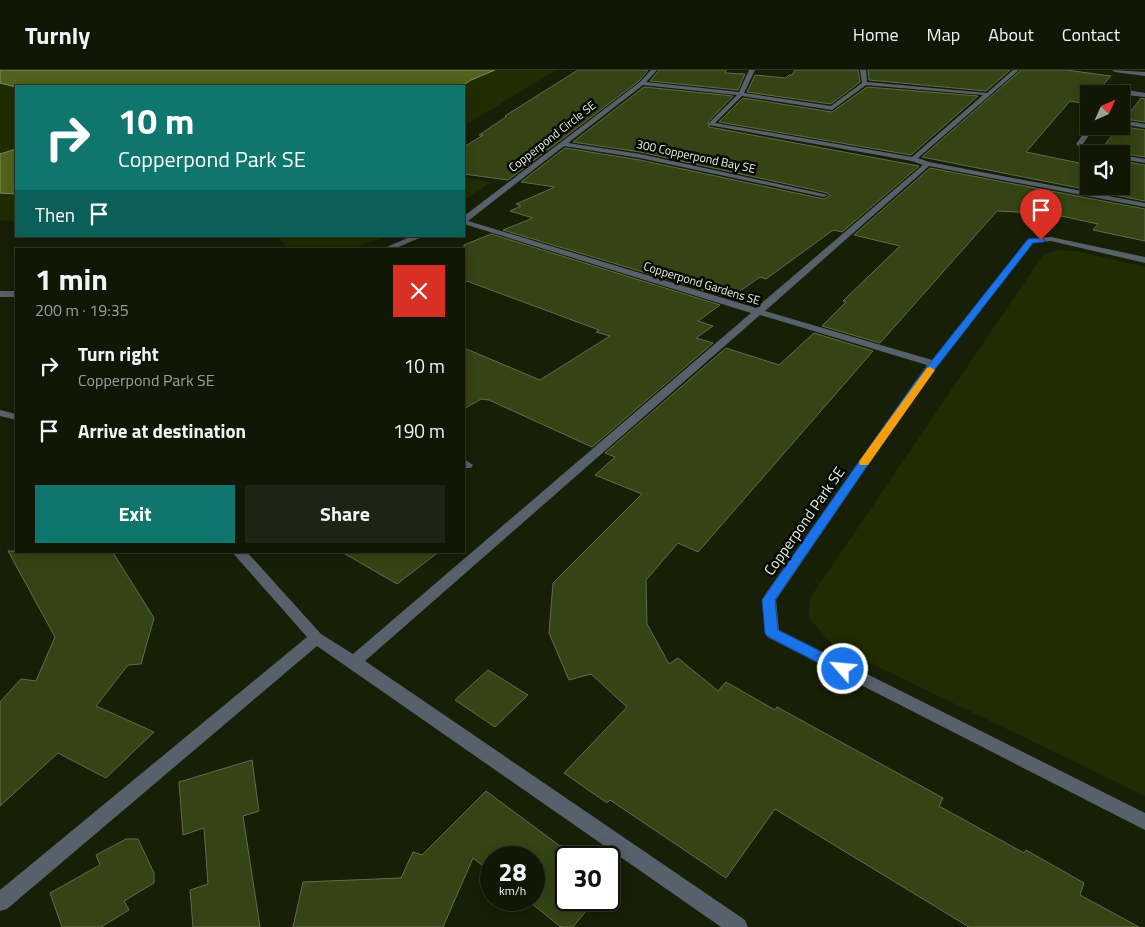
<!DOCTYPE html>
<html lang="en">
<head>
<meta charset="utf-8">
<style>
  :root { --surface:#111704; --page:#1e2413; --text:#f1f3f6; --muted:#9c9f9a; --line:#303626; --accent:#0f766e }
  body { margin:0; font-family:"Titillium Web",sans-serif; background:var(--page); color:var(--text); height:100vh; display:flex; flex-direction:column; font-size:19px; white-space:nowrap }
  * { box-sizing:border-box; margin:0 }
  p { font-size:16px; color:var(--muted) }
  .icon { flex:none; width:28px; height:28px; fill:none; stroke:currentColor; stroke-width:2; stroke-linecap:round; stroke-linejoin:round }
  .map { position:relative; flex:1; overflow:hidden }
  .details { position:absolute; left:15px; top:178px; width:450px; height:305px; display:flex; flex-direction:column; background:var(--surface); border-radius:0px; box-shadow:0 2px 12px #0003,0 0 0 1px var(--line) }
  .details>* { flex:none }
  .guide { position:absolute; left:15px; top:15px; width:450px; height:152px; border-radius:0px; box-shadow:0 2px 12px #0003,0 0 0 1px var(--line); background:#0f766e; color:#fff; overflow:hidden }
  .needle { width:32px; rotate:45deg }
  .tools { position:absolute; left:1080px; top:15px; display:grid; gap:10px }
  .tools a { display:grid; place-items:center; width:50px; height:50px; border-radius:0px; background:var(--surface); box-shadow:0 2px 12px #0003,0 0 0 1px var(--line); font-size:25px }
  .speed { position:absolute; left:480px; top:776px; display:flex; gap:10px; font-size:25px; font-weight:700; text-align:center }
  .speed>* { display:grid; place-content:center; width:65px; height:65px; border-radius:50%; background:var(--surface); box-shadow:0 2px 12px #0003,0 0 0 1px var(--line); line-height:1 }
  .speed small { font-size:12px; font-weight:400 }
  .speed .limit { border:2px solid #111; border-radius:8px; background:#fff; color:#111 }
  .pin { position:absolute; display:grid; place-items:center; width:42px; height:42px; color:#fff; margin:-51px -21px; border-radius:50% 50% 50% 0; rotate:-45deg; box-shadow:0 0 5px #0007 }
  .pin .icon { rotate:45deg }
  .me { position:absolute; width:55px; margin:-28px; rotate:297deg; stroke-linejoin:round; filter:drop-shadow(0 0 4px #0008) }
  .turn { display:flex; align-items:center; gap:18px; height:105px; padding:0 20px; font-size:22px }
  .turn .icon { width:65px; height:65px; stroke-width:2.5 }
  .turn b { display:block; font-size:35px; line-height:42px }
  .then { display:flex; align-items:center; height:48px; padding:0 20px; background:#0003; gap:10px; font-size:19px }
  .round { display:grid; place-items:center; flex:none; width:52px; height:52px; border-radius:0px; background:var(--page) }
  .headline { display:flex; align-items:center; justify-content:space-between; height:85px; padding:0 20px }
  h1 { font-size:30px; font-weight:700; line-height:38px }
  .button { display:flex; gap:10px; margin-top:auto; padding:10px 20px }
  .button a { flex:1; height:58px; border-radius:0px; background:var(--accent); color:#fff; font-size:20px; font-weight:700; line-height:58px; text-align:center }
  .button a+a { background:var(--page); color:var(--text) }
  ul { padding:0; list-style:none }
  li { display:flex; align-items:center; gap:15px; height:65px; padding:0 20px }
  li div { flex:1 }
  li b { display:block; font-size:19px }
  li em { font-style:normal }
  header { display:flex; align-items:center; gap:30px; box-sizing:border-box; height:70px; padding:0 25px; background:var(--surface); border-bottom:1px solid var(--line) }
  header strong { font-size:24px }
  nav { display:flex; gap:28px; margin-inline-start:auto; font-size:18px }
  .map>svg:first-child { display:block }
  .green { fill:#212c02 }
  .water { fill:#4f631e; stroke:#7e8e58 }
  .building { fill:#354414; stroke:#616c4f }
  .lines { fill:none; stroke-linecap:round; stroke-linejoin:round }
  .minor { fill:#57616b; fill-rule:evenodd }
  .route { fill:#1a73e8; stroke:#114b97 }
  .slow { fill:#f59e0b }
  .labels { text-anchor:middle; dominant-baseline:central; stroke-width:5; stroke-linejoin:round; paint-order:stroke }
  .far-street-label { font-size:12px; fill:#ebf2e1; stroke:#050801 }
  .street-label { font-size:15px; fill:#ebf2e1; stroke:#050801 }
</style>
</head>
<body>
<header>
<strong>Turnly</strong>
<nav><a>Home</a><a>Map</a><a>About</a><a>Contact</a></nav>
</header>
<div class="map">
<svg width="1145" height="857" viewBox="0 0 1145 857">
  <rect width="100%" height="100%" fill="#171f06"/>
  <path class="green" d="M0,0H556L464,56V16H16V152L0,150Z
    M464,107L491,112L464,131Z
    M277,166H388L351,179H288Z
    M1056,180L1077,181L1145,197V726L833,575L809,548L810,528L1043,185Z"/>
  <path class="water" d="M0,0H495L471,10L462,16L16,17L0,13Z
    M16,79V124L0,123V84Z"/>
  <path class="building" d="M578,0H648L639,11L508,110L464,104V77L483,65H479L506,47L505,46Z
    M659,0H726L725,3L745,4L738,20L650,11Z
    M795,0H858L860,12L831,34L747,22L755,5L786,8L789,5H792Z
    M868,0H1010L986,21L869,10Z
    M1021,0H1066L1111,6L1095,24H1089V31L1086,34L1070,31L1026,82L1089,95V116H1121V91L1145,95V131L922,87Z
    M644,17L733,26L708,52L709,57L919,96L842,162L833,160L766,209L760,207L730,228L503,160L533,148L510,141L521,136L516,134L555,117L521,112L565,78L640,90L824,129L830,126L828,123L640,82L573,72Z
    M867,17L978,26L911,85L719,52L743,28L832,42Z
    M1141,28L1145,29V52L1125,49Z
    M1119,56L1145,60V87L1121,83L1111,84L1101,80Z
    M930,98L1145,139V171L1093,160L1098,154L1052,144L997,141L880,273L822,256L846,232L843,231L900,176L854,165Z
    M491,164L720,235L698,251L713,256L696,268L713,273L592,377L489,330L481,329L464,339V278L540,310L610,266L596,262L599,260L464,210V175Z
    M814,263L873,281L698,482L678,473L646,510L647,554L669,594L678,588L718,621L726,612L775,640L777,637L943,728L939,736L1024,783L1026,780L1084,813L1080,825L1139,857H969L775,739L726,808L610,730L607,733L564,703L627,637L591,604L569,610L549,563L553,513L642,424L595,405L615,387L605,383L726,278L779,295Z
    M8,481H112L154,548L141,594L128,595L96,636L154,662L106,708L58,683L0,736V632L21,609L36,611L55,567Z
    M340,481H440L397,514Z
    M488,600L528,625L495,657L455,630Z
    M252,690L259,741L243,746L260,857H193L190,820L208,814L204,758L183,765L179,712Z
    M486,721L560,776L561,775L579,788H566V830H595L573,857H561L527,830H534V788H491V802L473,788L443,857H293L303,812L401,808L413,782L422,785Z
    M126,769H138L154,803V813L124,831L129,840L101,857H62L50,823L100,795L96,785Z"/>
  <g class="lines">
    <path class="minor" d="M651,0H657L646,12L739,22L749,0H755L744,23L831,36L862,13L860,0H866L867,12L987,23L1013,0H1019L918,88L929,92L1145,133V137L929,96L765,241L932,290L1028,169L1051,167L1145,187V193L1051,171L1033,173L922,316L776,530L779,560L1145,743V760L767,567L765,563L762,530L764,526L927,295L760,245L365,591L745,850L748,857H721L317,576L7,839L0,841V820L307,567L231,481H246L321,564L353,584L751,243L464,154V146L640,12ZM643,15L737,25L709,53V55L912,91L923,95L756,238L468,151L564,76L640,88L824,127L828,125L640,84L568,73ZM866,15L983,25L912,87L715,53L742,26L832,40Z
      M1112,0L1145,2V6L1115,2Z
      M1127,20L1145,23V27L1115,24Z
      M1121,50L1145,54V58L1121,54Z
      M1089,56H1095L1083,74L1091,79L1109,84L1087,82L1077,75L1076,74Z
      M1121,85L1145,89V93L1121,89Z
      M412,166H424L394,179H382Z
      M0,221H16V227H0Z
      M0,340L16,344V350L0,346Z
      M464,389L473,395L471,398H464Z"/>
  </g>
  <path class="route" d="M1041,168L1045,170L1044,172L1033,173L922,316L775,530L778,560L848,595L850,599L848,603L843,604L838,603L767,566L765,563L762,530L764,527L915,312L1028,169Z"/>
  <path class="slow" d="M930,297L935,300L868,395H860L859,392L860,390L927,298Z"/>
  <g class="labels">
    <g class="far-street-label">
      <text transform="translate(552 66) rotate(-38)">Copperpond Circle SE</text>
      <text transform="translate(696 86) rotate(12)">300 Copperpond Bay SE</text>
      <text transform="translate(702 213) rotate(17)">Copperpond Gardens SE</text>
    </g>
    <g class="street-label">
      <text transform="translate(804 451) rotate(-55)">Copperpond Park SE</text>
    </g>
  </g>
</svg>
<div class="tools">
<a><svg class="needle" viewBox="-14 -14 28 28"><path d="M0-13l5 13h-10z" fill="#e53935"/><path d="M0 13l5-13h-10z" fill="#9c9f9a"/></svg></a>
<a><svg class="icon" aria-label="sound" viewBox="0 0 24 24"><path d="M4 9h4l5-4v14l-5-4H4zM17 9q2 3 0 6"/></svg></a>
</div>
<div class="speed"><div>28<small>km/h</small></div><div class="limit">30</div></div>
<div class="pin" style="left:1041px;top:170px;background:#d93025"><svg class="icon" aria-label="arrive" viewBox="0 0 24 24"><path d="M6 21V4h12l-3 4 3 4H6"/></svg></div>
<svg class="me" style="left:843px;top:599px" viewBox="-20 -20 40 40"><circle r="17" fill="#1a73e8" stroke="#fff" stroke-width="3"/><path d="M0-11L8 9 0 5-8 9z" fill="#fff"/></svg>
<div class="guide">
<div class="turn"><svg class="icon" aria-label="right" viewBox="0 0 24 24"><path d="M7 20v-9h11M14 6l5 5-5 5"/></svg><div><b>10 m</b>Copperpond Park SE</div></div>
<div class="then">Then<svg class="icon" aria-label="arrive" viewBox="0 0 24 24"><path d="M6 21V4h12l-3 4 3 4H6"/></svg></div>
</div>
<section class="details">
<div class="headline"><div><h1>1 min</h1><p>200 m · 19:35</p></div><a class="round" style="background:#d93025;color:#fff"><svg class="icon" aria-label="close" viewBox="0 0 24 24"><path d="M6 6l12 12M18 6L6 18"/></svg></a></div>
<ul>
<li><svg class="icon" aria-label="right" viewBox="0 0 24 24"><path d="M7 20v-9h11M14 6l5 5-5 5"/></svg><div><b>Turn right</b><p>Copperpond Park SE</p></div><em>10 m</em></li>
<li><svg class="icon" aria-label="arrive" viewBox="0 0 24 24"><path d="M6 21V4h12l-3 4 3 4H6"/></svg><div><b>Arrive at destination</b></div><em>190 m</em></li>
</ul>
<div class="button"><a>Exit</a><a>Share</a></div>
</section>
</div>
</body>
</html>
